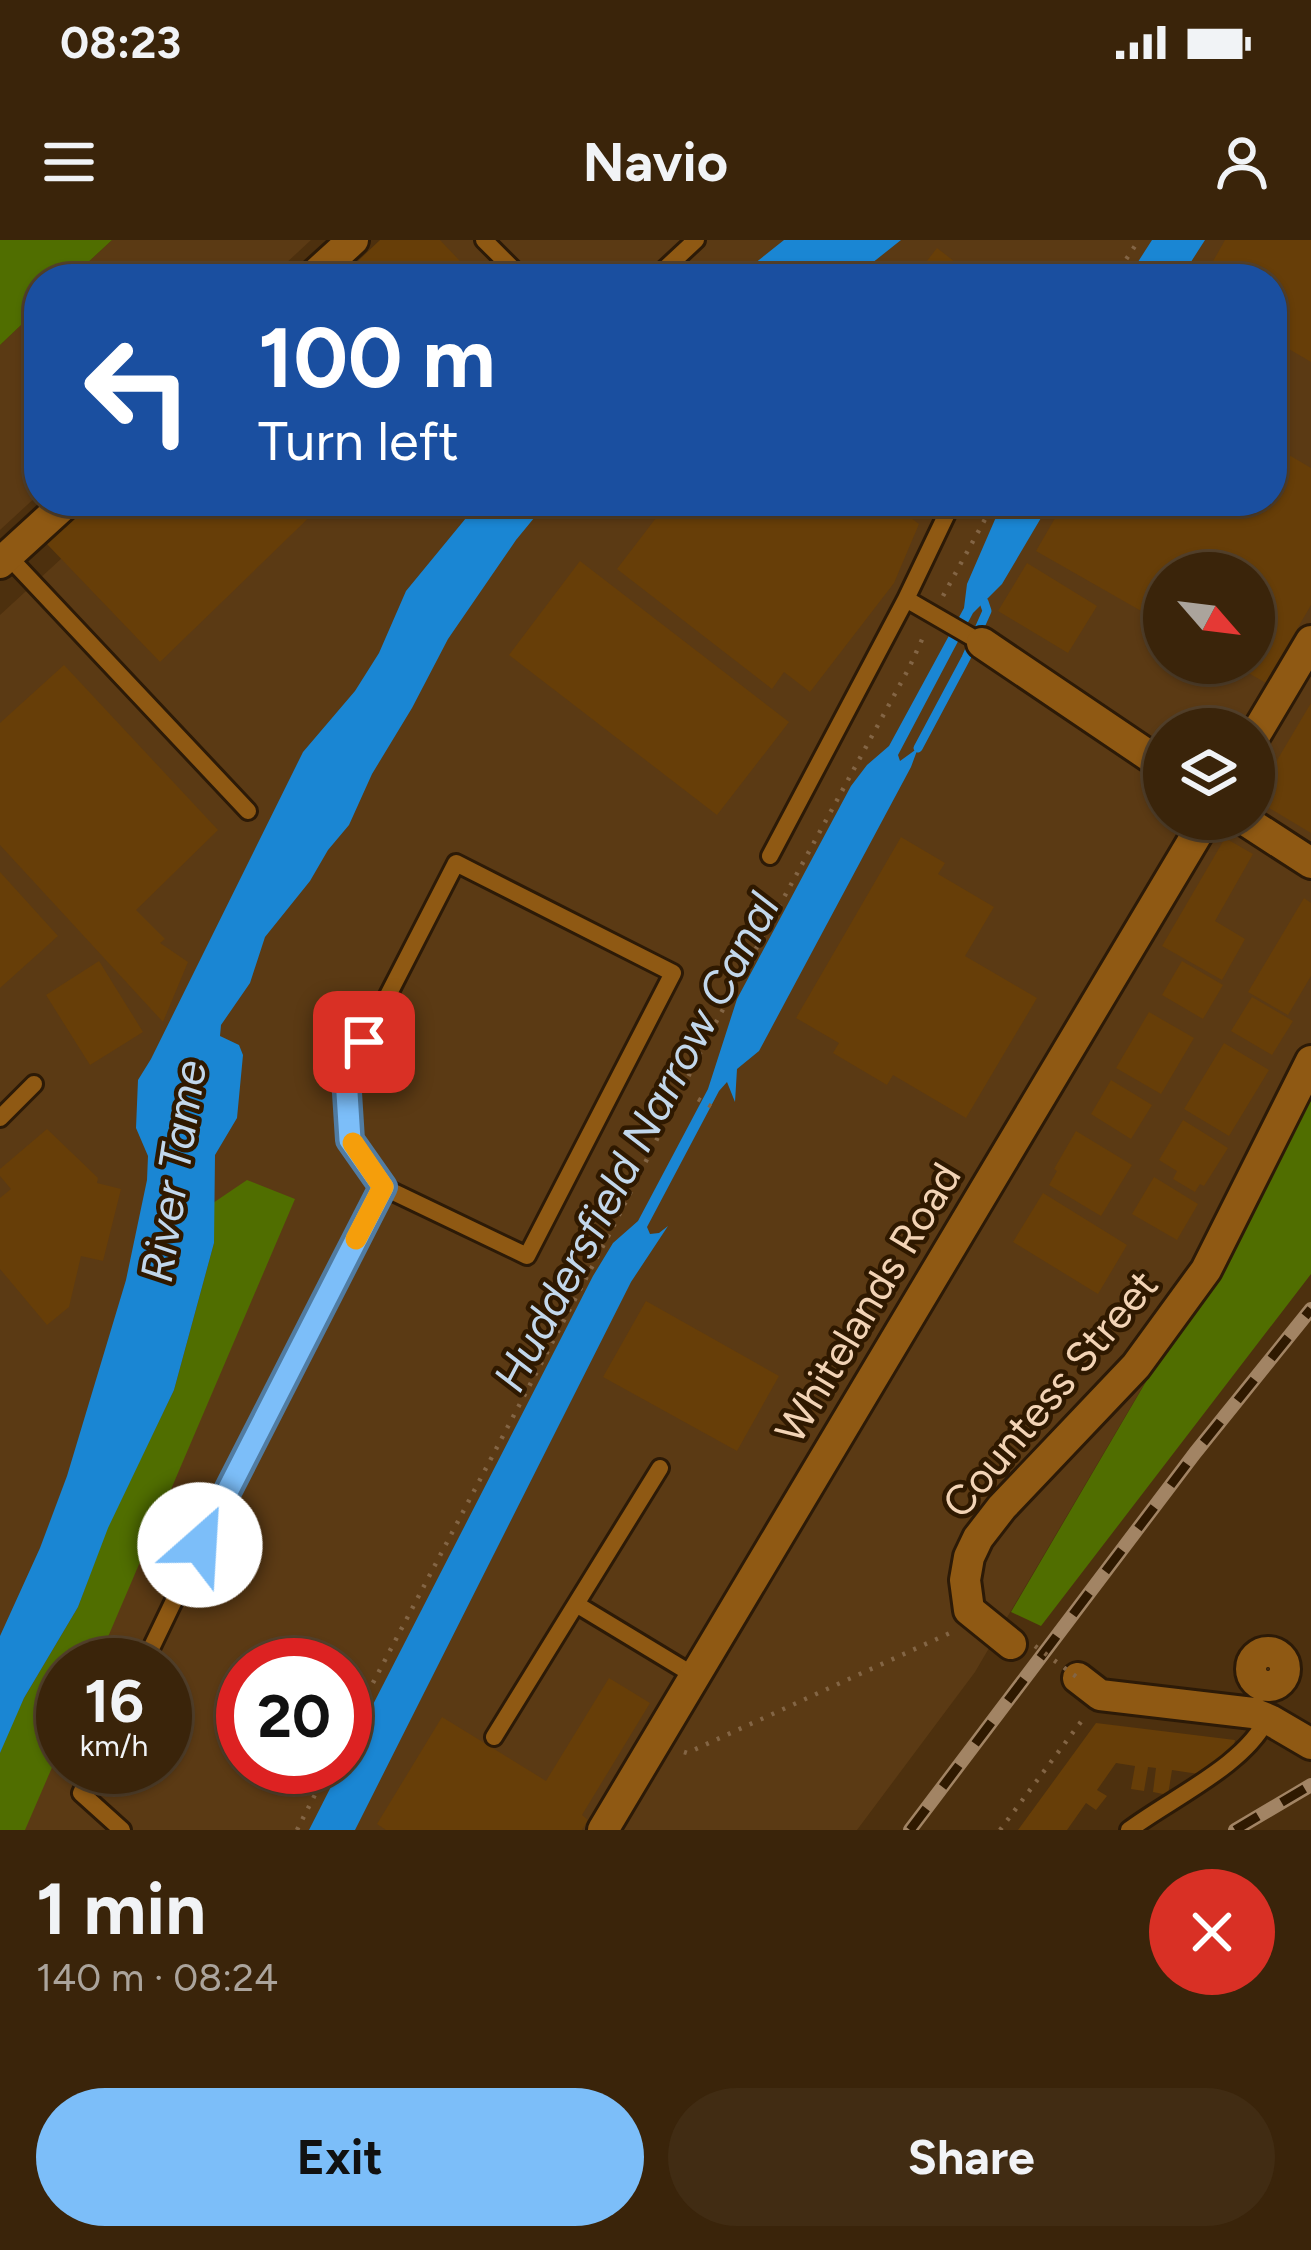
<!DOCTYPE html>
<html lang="en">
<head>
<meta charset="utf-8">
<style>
  :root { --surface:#3a240a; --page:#412c13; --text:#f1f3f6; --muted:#aba49c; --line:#54412b; --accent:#7cbef9 }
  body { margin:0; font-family:Figtree,sans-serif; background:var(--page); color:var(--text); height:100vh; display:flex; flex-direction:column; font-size:45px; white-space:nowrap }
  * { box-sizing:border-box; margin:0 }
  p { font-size:39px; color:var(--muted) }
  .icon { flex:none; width:66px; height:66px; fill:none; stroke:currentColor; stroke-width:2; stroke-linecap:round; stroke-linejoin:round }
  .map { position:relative; height:1590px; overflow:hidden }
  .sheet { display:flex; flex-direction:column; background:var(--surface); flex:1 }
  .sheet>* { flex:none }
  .hud { position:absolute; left:24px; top:24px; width:1263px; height:252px; border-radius:48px; box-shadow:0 3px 9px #0004,0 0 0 3px var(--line); background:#1a4fa0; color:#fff; overflow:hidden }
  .needle { width:78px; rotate:118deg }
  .tools { position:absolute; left:1143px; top:312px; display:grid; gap:24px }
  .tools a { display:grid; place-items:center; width:132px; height:132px; border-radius:50%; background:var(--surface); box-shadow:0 3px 9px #0004,0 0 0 3px var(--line); font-size:60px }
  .speed { position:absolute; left:36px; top:1398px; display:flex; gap:24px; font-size:60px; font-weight:700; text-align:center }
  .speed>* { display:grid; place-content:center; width:156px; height:156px; border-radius:50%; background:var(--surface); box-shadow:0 3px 9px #0004,0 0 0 3px var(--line); line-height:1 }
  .speed small { font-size:30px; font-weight:400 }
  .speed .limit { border:18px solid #d22; background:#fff; color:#111 }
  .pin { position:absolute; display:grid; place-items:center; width:102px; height:102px; color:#fff; margin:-51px; border-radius:24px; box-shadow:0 6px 18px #0006 }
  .me { position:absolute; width:132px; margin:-66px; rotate:26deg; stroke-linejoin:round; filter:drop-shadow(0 0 9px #0008) }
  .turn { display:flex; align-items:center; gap:42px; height:252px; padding:0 36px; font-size:54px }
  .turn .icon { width:156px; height:156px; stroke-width:2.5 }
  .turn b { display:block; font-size:84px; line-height:102px }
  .round { display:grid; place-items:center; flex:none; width:126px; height:126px; border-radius:63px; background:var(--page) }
  .head { display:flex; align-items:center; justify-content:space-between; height:204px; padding:0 36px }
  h1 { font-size:72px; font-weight:700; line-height:90px }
  .action { display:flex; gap:24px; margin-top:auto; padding:24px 36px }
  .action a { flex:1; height:138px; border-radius:72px; background:var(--accent); color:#111; font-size:48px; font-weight:700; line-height:138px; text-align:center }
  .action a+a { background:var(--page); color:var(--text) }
  .status { display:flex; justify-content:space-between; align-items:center; height:84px; padding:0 60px; background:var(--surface); direction:ltr }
  .status svg { height:33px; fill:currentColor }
  header { display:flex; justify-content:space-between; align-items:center; height:156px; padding:0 36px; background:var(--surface); font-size:54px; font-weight:700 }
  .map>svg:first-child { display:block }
  .built { fill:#5b3a14; fill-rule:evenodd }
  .green { fill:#506e00 }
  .water { fill:#1a86d3 }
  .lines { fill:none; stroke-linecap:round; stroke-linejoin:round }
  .stream { stroke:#1a86d3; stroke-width:9 }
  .building { fill:#673e08 }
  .lane-casing { stroke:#2c1a07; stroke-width:22 }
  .street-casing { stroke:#2c1a07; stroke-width:36 }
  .secondary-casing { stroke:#2c1a07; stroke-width:36 }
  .path { stroke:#836545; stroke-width:4.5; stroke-dasharray:3 9; stroke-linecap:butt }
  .lane { stroke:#8f5913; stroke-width:16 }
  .street { stroke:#8f5913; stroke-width:30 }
  .secondary { stroke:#8f5913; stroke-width:30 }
  .rail-casing { stroke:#a28464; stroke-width:14 }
  .rail { stroke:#2f1900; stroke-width:9; stroke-dasharray:27; stroke-linecap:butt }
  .path-bridge { stroke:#836545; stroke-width:4.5; stroke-dasharray:3 9; stroke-linecap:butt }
  .route-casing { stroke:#517ca2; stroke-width:30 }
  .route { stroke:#7cbef9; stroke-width:21 }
  .slow { stroke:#f59e0b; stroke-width:21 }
  .labels { text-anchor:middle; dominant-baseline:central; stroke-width:9; stroke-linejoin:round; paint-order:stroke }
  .street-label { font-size:42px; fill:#f2d3b5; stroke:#2f1900 }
  .water-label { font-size:45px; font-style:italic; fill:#c2d7eb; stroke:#2f1900 }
</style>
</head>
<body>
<div class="status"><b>08:23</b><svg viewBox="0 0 49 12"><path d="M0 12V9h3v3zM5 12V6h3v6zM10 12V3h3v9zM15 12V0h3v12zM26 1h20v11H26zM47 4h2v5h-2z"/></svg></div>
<header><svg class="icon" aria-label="menu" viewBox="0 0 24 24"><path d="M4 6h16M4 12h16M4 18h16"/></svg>Navio<svg class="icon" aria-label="person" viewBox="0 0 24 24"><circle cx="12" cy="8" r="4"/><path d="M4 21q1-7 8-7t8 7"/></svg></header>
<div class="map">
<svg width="1311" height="1590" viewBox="0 0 1311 1590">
  <rect width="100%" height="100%" fill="#4d300e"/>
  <path class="built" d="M112,0H311L269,39H70Z
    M408,0H1311V860L975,1432L857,1590H0V375L124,261H1272V39H365ZM1164,333H1254V423H1164ZM1164,489H1254V579H1164ZM63,1425H165V1527H63ZM243,1425H345V1527H243Z
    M39,68V254L0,290V105Z"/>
  <path class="green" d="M0,0H112L70,39H39V68L0,105Z
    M1311,860V1034L1041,1386L1011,1372Z
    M247,940L295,959L96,1425H63V1502L25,1590H0V1513L7,1493L24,1458L78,1367L107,1288L174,1150L214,1003L213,963Z"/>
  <path class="water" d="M784,0H901L852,39H735Z
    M1152,0H1205L1180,39H1127Z
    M480,261H548L516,300L448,399L412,468L372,534L349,585L328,610L310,641L265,697L250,743L221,785L220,796L239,805L243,815L237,878L215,915L214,1003L174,1150L108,1288L78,1367L24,1458L0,1513V1396L40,1308L67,1236L126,1040L147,940L148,916L136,888L138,840L151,819L303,512L355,451L379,413L406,351Z
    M1003,261H1051L1002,344L973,373L898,515L900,521L918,508L911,527L759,811L737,829L735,862L727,842L719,851L647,987L650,994L659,993L668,986L631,1042L355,1590H309L341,1527H345V1519L593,1036L613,1003L638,981L708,849L737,759L851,546L867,525L889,506L964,368L967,344Z"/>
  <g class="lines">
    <path class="stream" d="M918,508L966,418L987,371L984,362"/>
  </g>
  <path class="building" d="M380,0H440L477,39H339Z
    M1225,0H1311V122L1272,99V39H1203Z
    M937,8L977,39H913Z
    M1272,205L1311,228V365L1266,443L1231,423H1254V333H1164V384L1036,311L1065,261H1272Z
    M89,261H326L160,422L46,303Z
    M669,261H905L899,269L919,284L894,343L810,452L784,432L772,449L617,329Z
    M580,321L789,482L717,575L509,415Z
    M1027,323L1097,366L1068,413L998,371Z
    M64,425L218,590L136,670L165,699L160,703L188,722L163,782L0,605V483Z
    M1311,463V593L1254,559Z
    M901,597L945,623L938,634L994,667L965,716L1037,758L966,878L893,835L887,845L833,813L839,803L796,778Z
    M1225,598L1253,614L1215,681L1245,699L1222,740L1162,706Z
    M0,632L58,696L0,748Z
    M1304,658L1311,663V736L1288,775L1248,752Z
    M99,721L143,792L90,825L46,755Z
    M1182,721L1223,745L1203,779L1162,755Z
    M1252,757L1293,781L1272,815L1231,791Z
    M1149,772L1194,798L1161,854L1116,828Z
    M1224,803L1269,830L1229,896L1184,869Z
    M1111,840L1152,865L1131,899L1091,874Z
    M1183,880L1228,908L1204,946L1200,944L1195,952L1173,939L1177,931L1159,920Z
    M47,889L98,938L97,943L121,949L103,1021L81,1016L69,1067L47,1085L0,1029V958L11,949L0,936V929Z
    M1076,891L1132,925L1101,976L1049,945L1057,931L1054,929Z
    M1154,937L1198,964L1177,1000L1132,974Z
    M1043,953L1127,1005L1098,1054L1013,1002Z
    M646,1061L779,1136L737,1211L603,1137Z
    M609,1438L650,1463L582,1575L588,1580L582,1590H386L377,1584L442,1477L546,1541Z
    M1096,1483L1235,1500L1232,1516L1205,1535L1172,1530L1168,1555L1153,1552L1156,1528L1148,1527L1144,1551L1131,1549L1135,1526L1116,1523L1097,1550L1107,1556L1096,1570L1086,1563L1067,1590H1018Z"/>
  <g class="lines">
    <g class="lane-casing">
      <path id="lane" d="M484,0L523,39
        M587,39L591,35L595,39
        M654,39L696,0
        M953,261L906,359L982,403
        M8,316L248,571
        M770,616L906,359
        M456,623L673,733L527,1016L383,947L350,900L346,837Z
        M0,878L34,844
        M576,1364L660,1228
        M143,1425L220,1265L383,947
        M494,1497L576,1364L695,1436
        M93,1527L81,1553L122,1590
        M1129,1590C1170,1559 1247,1524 1267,1478"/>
    </g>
    <g class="street-casing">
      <path id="street" d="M982,403L1164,526
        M1243,579L1311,623
        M1011,1404L969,1370L965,1340L969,1317L978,1298L1002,1267L1136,1126L1206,1030L1311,821
        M1251 1429a17 17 0 1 1 34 0a17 17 0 1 1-34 0Z
        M1078,1438L1100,1455L1253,1473L1270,1480L1311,1504"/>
    </g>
    <g class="secondary-casing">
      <path id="secondary" d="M310,39L353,0
        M0,323L68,261
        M1254,497L1311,401
        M603,1590L1206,579"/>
    </g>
    <path class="path" d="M1113,39L1139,0
      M943,356L995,261
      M698,859L714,868
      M345,1496L613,987L709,795L909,428L925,393
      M684,1512L687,1513L952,1392
      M297,1590L329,1527
      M1000,1590L1083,1479"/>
    <use href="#lane" class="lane"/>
    <use href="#street" class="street"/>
    <use href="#secondary" class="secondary"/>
    <g class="rail-casing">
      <path id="rail" d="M910,1590L1195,1213L1311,1069
        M1235,1590L1311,1545"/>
    </g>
    <use href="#rail" class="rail"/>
    <path class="path-bridge" d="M1035,1406L1078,1438"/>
  </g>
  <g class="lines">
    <g class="route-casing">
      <path id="route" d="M200,1305L383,947L350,900L346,837L364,802"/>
    </g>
    <use href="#route" class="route"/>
    <path class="slow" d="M353,903L383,947L356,999"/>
  </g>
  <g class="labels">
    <g class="street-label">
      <text transform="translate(868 1063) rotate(-59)">Whitelands Road</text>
      <text transform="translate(1050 1154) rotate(-50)">Countess Street</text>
    </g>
    <g class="water-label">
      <text transform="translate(636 902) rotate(-62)">Huddersfield Narrow Canal</text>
      <text transform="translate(173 931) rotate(-81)">River Tame</text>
    </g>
  </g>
</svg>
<div class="tools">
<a><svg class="needle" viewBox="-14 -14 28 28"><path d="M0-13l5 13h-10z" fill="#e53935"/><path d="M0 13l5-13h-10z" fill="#aba49c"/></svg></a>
<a><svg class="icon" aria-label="layers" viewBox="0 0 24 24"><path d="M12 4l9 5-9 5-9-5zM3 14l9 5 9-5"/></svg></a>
</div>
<div class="speed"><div>16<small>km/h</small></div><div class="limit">20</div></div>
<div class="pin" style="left:364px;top:802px;background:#d93025"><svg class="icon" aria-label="arrive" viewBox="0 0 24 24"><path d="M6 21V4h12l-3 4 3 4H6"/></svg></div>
<svg class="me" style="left:200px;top:1305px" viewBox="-20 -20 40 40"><circle r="19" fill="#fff"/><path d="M0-13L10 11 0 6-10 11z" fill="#7cbef9"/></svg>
<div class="hud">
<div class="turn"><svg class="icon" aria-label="left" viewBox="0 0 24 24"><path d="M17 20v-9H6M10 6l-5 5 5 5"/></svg><div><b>100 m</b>Turn left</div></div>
</div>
</div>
<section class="sheet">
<div class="head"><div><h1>1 min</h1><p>140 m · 08:24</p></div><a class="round" style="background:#d93025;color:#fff"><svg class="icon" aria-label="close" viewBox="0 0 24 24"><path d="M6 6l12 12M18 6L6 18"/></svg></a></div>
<div class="action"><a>Exit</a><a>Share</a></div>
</section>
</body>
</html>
